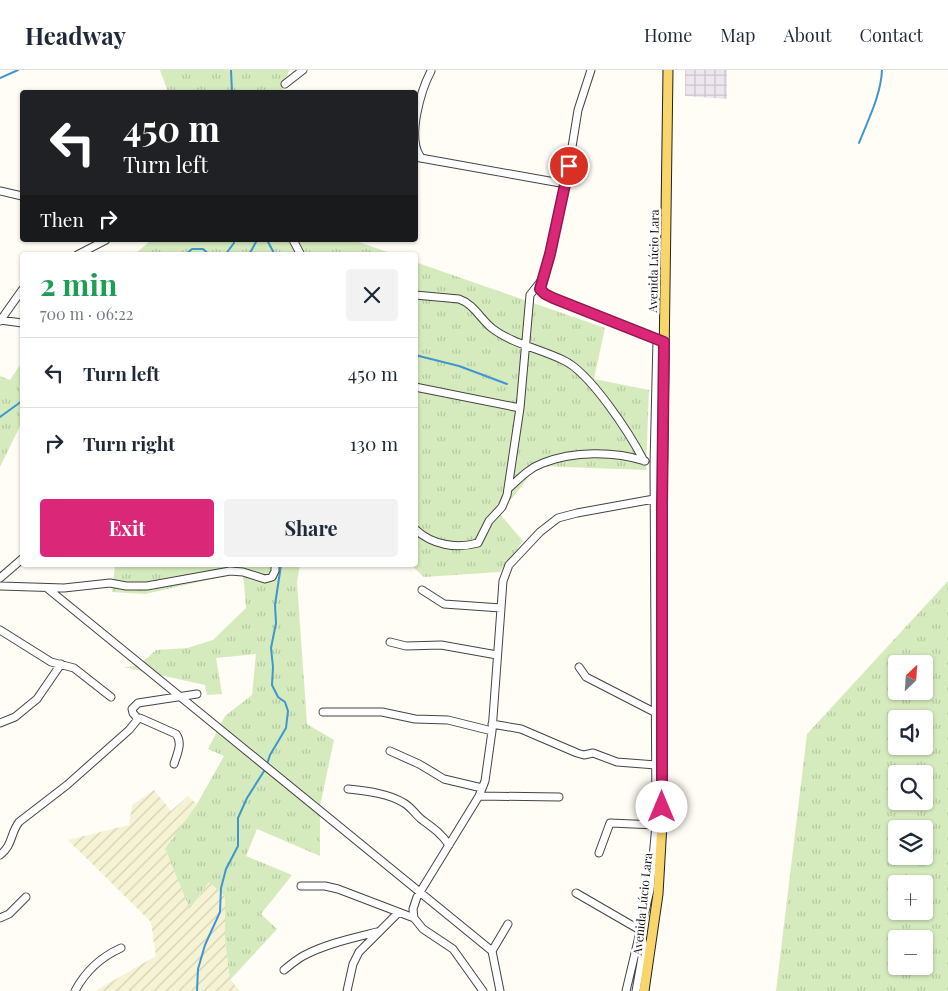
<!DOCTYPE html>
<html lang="en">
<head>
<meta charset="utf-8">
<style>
  :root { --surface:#fff; --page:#f2f2f3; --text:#1f2937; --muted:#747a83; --line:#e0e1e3; --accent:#db2777 }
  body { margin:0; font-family:"Playfair Display",serif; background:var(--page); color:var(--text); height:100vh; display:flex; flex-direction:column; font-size:19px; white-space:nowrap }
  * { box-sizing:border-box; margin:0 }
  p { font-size:16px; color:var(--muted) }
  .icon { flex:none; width:28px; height:28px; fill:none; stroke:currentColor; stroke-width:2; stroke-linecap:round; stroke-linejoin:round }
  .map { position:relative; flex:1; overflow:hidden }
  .drawer { position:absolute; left:20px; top:182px; width:398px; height:315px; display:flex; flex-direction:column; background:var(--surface); border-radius:5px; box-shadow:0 1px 4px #0004 }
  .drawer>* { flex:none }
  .top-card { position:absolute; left:20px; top:20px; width:398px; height:152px; border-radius:5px; box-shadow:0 1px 4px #0004; background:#202124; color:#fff; overflow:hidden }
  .needle { width:32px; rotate:25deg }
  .fabs { position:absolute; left:888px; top:585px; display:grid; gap:10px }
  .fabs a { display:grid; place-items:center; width:45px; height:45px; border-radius:5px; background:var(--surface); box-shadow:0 1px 4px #0004; font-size:25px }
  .pin { position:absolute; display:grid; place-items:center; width:42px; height:42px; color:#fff; margin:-21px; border:2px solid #fff; border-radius:50%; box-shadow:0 1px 5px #0007 }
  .me { position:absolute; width:55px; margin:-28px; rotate:0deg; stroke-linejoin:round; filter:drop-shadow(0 0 4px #0008) }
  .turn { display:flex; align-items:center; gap:18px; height:105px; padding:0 20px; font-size:22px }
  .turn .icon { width:65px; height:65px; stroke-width:2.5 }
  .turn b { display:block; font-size:35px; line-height:42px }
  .then { display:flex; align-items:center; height:48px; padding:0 20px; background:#0003; gap:10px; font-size:19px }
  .round { display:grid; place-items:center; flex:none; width:52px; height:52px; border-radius:5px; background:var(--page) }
  .head { display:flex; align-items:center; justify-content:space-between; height:85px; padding:0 20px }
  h1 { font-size:30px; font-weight:700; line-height:38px; color:#1e9e55 }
  .action { display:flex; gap:10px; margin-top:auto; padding:10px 20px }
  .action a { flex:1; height:58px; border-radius:5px; background:var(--accent); color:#fff; font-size:20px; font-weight:700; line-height:58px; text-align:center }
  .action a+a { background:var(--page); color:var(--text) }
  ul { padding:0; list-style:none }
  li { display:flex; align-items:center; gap:15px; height:70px; padding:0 20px; border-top:1px solid var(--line) }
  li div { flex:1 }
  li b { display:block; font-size:19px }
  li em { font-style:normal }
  header { display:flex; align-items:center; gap:30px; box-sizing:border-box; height:70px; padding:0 25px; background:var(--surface); border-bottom:1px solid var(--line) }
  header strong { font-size:24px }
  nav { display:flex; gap:28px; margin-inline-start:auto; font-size:18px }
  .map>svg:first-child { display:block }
  .industrial { fill:url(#industrial-grid) }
  .farmland { fill:url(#farmland-furrows) }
  .grass { fill:url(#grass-tufts); fill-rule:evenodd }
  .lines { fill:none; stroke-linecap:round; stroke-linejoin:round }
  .stream { stroke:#3f96cf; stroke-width:2 }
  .minor-casing { stroke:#444; stroke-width:9 }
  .major-casing { stroke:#222; stroke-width:11 }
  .minor { stroke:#fff; stroke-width:7 }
  .major { stroke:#f9d66b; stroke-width:9 }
  .route-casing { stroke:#8e194d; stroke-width:12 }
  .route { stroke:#db2777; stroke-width:9 }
  .labels { text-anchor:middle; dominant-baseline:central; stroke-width:5; stroke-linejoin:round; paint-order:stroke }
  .street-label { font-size:12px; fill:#111; stroke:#fff }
</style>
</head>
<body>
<header>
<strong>Headway</strong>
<nav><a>Home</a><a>Map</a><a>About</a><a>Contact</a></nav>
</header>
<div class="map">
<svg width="948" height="921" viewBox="0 0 948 921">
  <defs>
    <pattern id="industrial-grid" width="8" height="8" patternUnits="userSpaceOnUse" patternTransform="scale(1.25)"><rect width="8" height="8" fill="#eee6ef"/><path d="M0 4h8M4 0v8" fill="none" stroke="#cbc4cc"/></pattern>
    <pattern id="farmland-furrows" width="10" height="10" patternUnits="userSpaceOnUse" patternTransform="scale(1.25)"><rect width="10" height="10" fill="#f6f3d4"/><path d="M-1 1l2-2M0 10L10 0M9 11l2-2" fill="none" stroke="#d2cfb5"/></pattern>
    <pattern id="grass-tufts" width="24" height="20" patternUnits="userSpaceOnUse" patternTransform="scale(1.25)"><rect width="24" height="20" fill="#d5ebbd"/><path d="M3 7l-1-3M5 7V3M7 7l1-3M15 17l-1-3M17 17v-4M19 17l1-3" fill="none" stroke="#b6c8a1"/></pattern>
  </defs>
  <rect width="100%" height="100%" fill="#fffdf5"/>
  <path class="industrial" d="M685,0H727V29L685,26Z"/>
  <path class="farmland" d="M154,720L171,741L188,726L197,734L165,780L191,839L209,811L225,826V870L230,909L240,921H95L156,886L151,852L68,770L129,755L132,735Z"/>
  <path class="grass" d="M160,0H289L282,22H168Z
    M151,170H353L396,185H134Z
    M415,192L605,258L594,309L649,320L646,400L537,396L500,444L523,471L500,502L424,507L411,495H415Z
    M22,292V352L0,397V306L10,310Z
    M115,495H300L297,512L307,654L334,670L320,736V786L257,759L246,786L292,805L261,844L277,859L230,910L225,870V826L209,812L190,839L165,779L197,734L224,686L208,679L225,646L252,625L256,584L216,588L222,624L207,625L205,615L124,597L138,596L156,580L187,578L213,570L246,538L243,502L145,524L112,522Z
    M948,511V921H776L807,664ZM896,594H924V621H896ZM896,649H924V676H896ZM896,704H924V731H896ZM896,759H924V786H896ZM896,814H924V841H896ZM896,869H924V896H896Z"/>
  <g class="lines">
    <path class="stream" d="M231,0L232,22
      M0,8L18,0
      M859,73C868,50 881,25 882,0
      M267,170L275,185
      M185,185L192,179H203L210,185
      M225,185L234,173V170
      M249,185L257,170
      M415,285L459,296L507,314
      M0,347L22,331
      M267,694L270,685L286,658L288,641L285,632L278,627L272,615L273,597L271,578L276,553L275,535L281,495
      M197,921L198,899L205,875L220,842L221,818L226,799L238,776V748L247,728L266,698"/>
    <g class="minor-casing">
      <path id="minor" d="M591,0L578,40L566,114L550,184L540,219L545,224L553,228L660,271
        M285,14L303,0
        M420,86C407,67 421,20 431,1
        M415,87L566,114
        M0,121L22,126
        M293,170L301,185
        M77,185L106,170
        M415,225L459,229C474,234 481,250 493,259C513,274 541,279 563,290C590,302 630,364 644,391
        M0,250L22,253
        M0,251L22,220
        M415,317L520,338
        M509,418C519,409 529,398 543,393C573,381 614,381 645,391
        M415,459C432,475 456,479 478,473L489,451L502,437L507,425L520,338L530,225L541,211
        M0,508L22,489
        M0,516L64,518L110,513L126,516H147L230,501L243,502L265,509L272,507L275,501V495
        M47,518L492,881L500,921
        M422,520L444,534L501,538
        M0,560L51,592L74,598L111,627
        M390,572L406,576L441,575L497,585
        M579,597L586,607L656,643
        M323,642H382L415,649L448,650L492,661
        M0,653L15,647L37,629L61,594
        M492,654L521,659L577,683L584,685L593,683L617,692L656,695
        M390,681L419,694L444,709L482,718
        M174,694C177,684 183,673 176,664L140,648L138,649L133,643L132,639L138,633L197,624
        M348,719C366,721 388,723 404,733C411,737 415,744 421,749C432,757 441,763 449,775
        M479,726L559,727
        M599,783L610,753L656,755
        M0,785C13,775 10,764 19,752L67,715L129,660L138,649
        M301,816H325L338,819L414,848L423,859L453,879L483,921
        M576,823L640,860L644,876L636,921
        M0,848L9,844L26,827
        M414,848L413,839L417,827L479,726L485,711L492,661L503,511L509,495L540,462L558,448L577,443L654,429
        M492,881L508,854
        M284,900C290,895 296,890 303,886C325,874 353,868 377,862
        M75,921C85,902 101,887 121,878
        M347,921L353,894L359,882L398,843
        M626,921L650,820L656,755L654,394L657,269"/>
    </g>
    <g class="major-casing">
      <path id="major" d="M644,921L658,824L662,754V435L668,0"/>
    </g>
    <use href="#minor" class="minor"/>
    <use href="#major" class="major"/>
  </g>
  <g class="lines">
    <g class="route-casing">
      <path id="route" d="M569,96L550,184L540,219L545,224L553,228L664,272L662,435V737"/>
    </g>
    <use href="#route" class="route"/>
  </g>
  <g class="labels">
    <g class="street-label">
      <text transform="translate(653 191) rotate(-89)">Avenida Lúcio Lara</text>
      <text transform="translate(642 834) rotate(-84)">Avenida Lúcio Lara</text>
    </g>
  </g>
</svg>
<div class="fabs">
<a><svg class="needle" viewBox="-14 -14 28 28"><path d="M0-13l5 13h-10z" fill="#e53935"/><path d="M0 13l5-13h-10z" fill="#747a83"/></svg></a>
<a><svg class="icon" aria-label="sound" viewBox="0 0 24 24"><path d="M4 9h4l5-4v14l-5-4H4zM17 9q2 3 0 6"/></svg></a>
<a><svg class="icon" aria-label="search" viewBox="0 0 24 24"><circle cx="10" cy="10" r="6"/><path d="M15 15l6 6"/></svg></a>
<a><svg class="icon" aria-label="layers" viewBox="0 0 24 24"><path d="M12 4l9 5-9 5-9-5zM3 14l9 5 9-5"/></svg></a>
<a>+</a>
<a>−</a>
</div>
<div class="pin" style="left:569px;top:96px;background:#d93025"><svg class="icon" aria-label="arrive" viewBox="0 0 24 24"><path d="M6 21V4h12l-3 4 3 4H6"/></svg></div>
<svg class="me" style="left:662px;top:737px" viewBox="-20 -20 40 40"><circle r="19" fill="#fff"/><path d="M0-13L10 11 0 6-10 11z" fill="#db2777"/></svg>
<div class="top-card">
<div class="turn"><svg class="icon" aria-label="left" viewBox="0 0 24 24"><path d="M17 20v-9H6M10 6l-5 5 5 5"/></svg><div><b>450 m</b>Turn left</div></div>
<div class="then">Then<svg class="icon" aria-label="right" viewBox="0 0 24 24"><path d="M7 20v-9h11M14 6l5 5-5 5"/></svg></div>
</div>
<section class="drawer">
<div class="head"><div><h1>2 min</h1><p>700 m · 06:22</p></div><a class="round"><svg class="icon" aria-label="close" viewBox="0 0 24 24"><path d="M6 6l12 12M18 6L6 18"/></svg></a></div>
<ul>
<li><svg class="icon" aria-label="left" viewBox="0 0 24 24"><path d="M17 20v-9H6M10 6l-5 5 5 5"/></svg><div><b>Turn left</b></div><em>450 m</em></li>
<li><svg class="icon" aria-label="right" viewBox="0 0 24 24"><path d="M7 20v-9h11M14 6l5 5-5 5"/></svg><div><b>Turn right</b></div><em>130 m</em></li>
</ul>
<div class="action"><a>Exit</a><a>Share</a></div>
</section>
</div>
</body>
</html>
